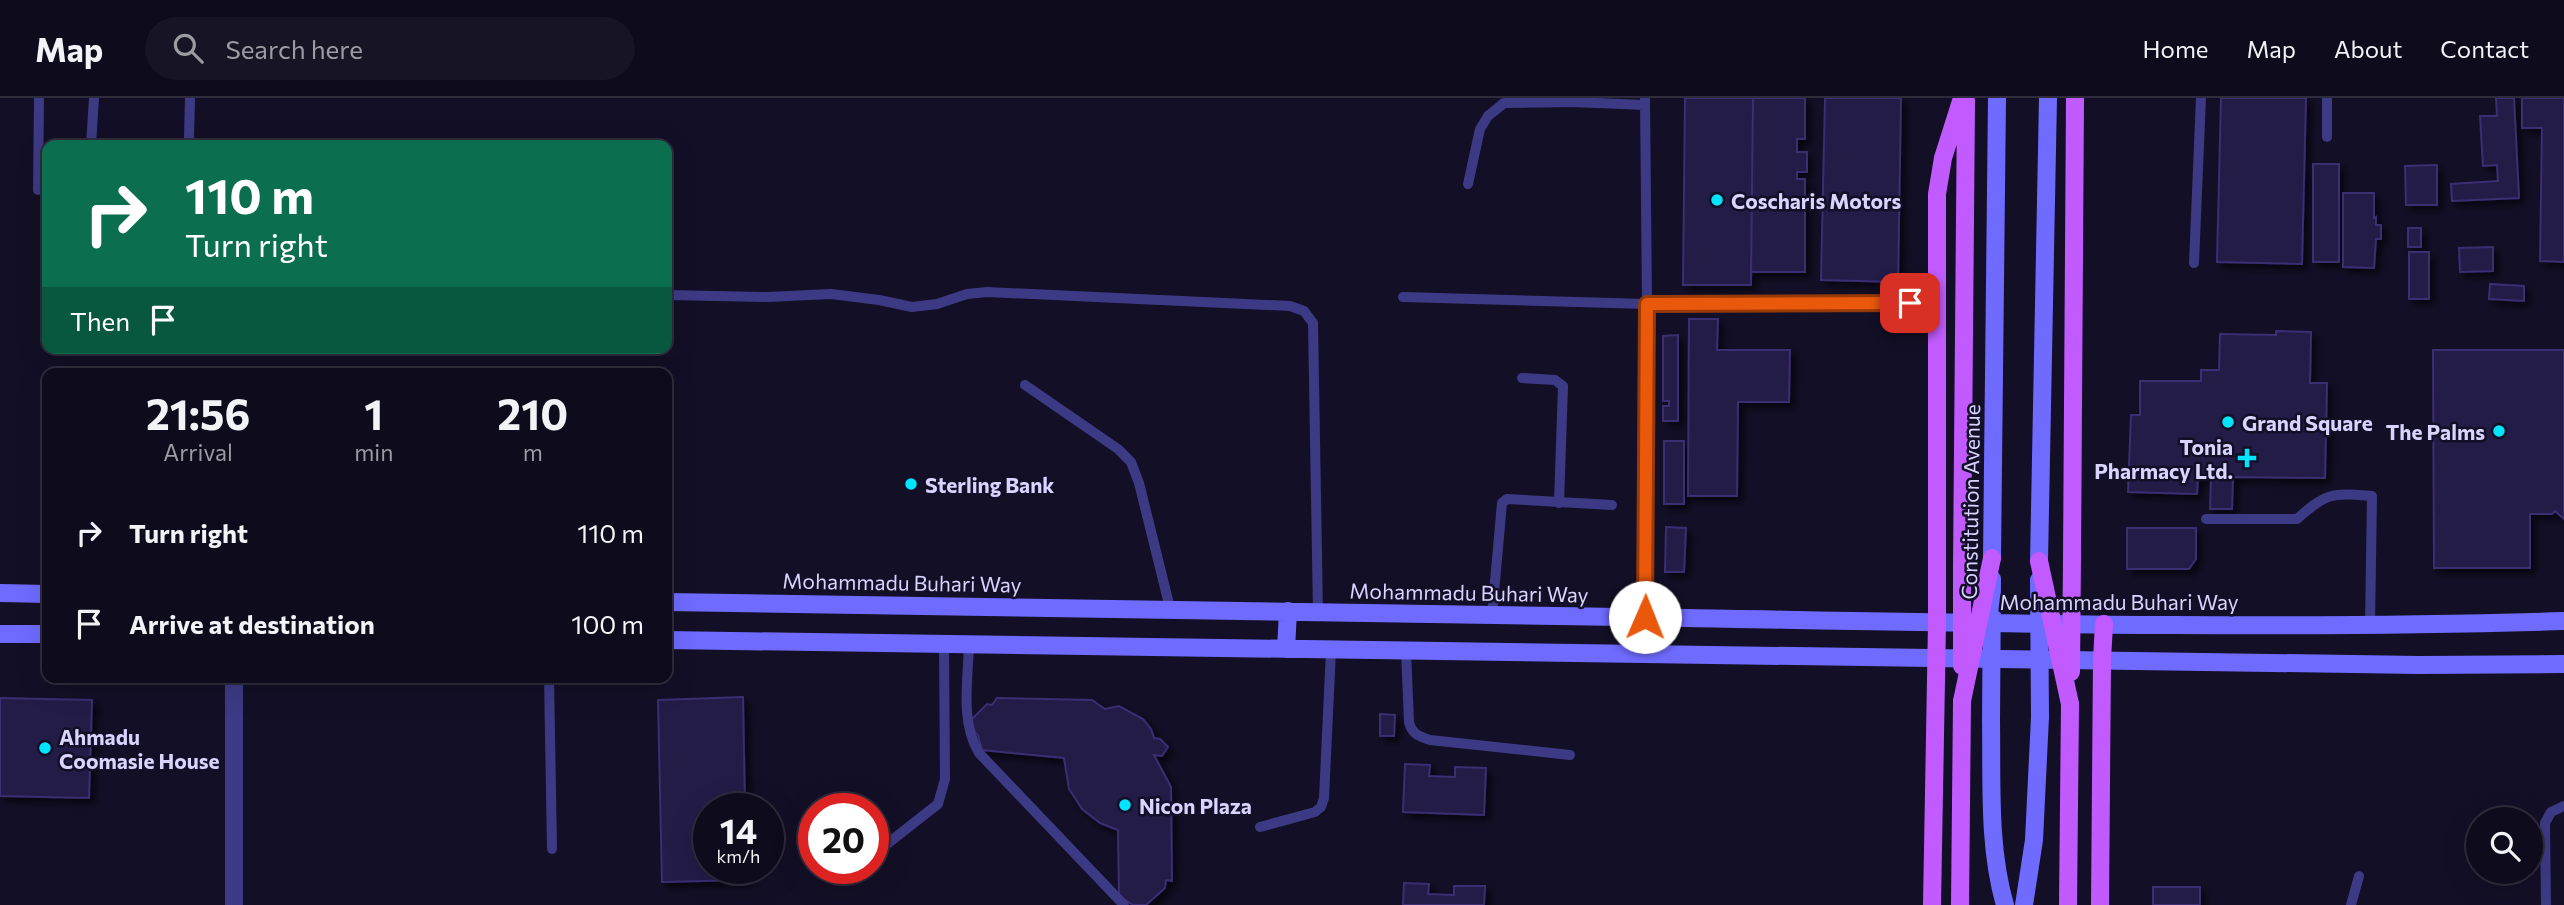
<!DOCTYPE html>
<html lang="en">
<head>
<meta charset="utf-8">
<style>
  :root { --surface:#0e0b1c; --page:#171425; --text:#f1f3f6; --muted:#9b9ba3; --line:#2e2b3b }
  body { margin:0; font-family:Commissioner,sans-serif; background:var(--page); color:var(--text); height:100vh; display:flex; flex-direction:column; font-size:26px; white-space:nowrap }
  * { box-sizing:border-box; margin:0 }
  p { font-size:23px; color:var(--muted) }
  .icon { flex:none; width:38px; height:38px; fill:none; stroke:currentColor; stroke-width:2; stroke-linecap:round; stroke-linejoin:round }
  .map { position:relative; flex:1; overflow:hidden }
  .drawer { position:absolute; left:42px; top:270px; width:630px; height:315px; display:flex; flex-direction:column; background:var(--surface); border-radius:14px; box-shadow:0 7px 28px #0002,0 0 0 2px var(--line) }
  .drawer>* { flex:none }
  .hud { position:absolute; left:42px; top:42px; width:630px; height:214px; border-radius:14px; box-shadow:0 7px 28px #0002,0 0 0 2px var(--line); background:#0b6e4f; color:#fff; overflow:hidden }
  .buttons { position:absolute; left:2466px; top:709px; display:grid; gap:14px }
  .buttons a { display:grid; place-items:center; width:77px; height:77px; border-radius:50%; background:var(--surface); box-shadow:0 7px 28px #0002,0 0 0 2px var(--line); font-size:35px }
  .speed { position:absolute; left:693px; top:695px; display:flex; gap:14px; font-size:35px; font-weight:700; text-align:center }
  .speed>* { display:grid; place-content:center; width:91px; height:91px; border-radius:50%; background:var(--surface); box-shadow:0 7px 28px #0002,0 0 0 2px var(--line); line-height:1 }
  .speed small { font-size:18px; font-weight:400 }
  .speed .limit { border:10px solid #d22; background:#fff; color:#111 }
  .pin { position:absolute; display:grid; place-items:center; width:60px; height:60px; color:#fff; margin:-30px; border-radius:14px; box-shadow:0 4px 10px #0006 }
  .me { position:absolute; width:77px; margin:-38px; rotate:1deg; stroke-linejoin:round; filter:drop-shadow(0 0 5px #0008) }
  .turn { display:flex; align-items:center; gap:24px; height:147px; padding:0 28px; font-size:32px }
  .turn .icon { width:91px; height:91px; stroke-width:2.5 }
  .turn b { display:block; font-size:49px; line-height:60px }
  .then { display:flex; align-items:center; height:66px; padding:0 28px; background:#0003; gap:14px; font-size:26px }
  .eta { display:flex; justify-content:space-evenly; align-items:center; height:119px; text-align:center }
  .eta b { font-size:42px; font-weight:700; line-height:49px }
  ul { padding:0; list-style:none }
  li { display:flex; align-items:center; gap:21px; height:91px; padding:0 28px }
  li div { flex:1 }
  li b { display:block; font-size:26px }
  li em { font-style:normal }
  header { display:flex; align-items:center; gap:42px; box-sizing:border-box; height:98px; padding:0 35px; background:var(--surface); border-bottom:2px solid var(--line) }
  header strong { font-size:33px }
  nav { display:flex; gap:38px; margin-inline-start:auto; font-size:24px }
  .search { width:490px; height:63px; background:var(--page); display:flex; align-items:center; gap:18px; box-sizing:border-box; padding:0 24px; border-radius:38px; color:var(--muted); font-size:26px }
  .map>svg:first-child { display:block }
  .building { fill:#241b47; stroke:#3b2d73; stroke-width:2; filter:url(#shadow) }
  .lines { fill:none; stroke-linecap:round; stroke-linejoin:round }
  .lane { stroke:#3d3a85; stroke-width:10 }
  .street { stroke:#3d3a85; stroke-width:18 }
  .secondary { stroke:#6f6bff; stroke-width:18 }
  .primary { stroke:#c25bff; stroke-width:18 }
  .secondary-bridge { stroke:#6f6bff; stroke-width:18 }
  .primary-bridge { stroke:#c25bff; stroke-width:18 }
  .route-casing { stroke:#983908; stroke-width:18 }
  .route { stroke:#ea580c; stroke-width:12 }
  .poi-dot { fill:#00e5ff; stroke:#130f26; stroke-width:2.5 }
  .labels { text-anchor:middle; dominant-baseline:central; stroke-width:5; stroke-linejoin:round; paint-order:stroke }
  .poi-label { font-size:21px; font-weight:bold; fill:#d9d4ff; stroke:#130f26; text-anchor:start }
  .street-label { font-size:21px; fill:#d9d4ff; stroke:#130f26 }
</style>
</head>
<body>
<header>
<strong>Map</strong>
<div class="search"><svg class="icon" aria-label="search" viewBox="0 0 24 24"><circle cx="10" cy="10" r="6"/><path d="M15 15l6 6"/></svg>Search here</div>
<nav><a>Home</a><a>Map</a><a>About</a><a>Contact</a></nav>
</header>
<div class="map">
<svg width="2564" height="807" viewBox="0 0 2564 807">
  <defs>
    <filter id="shadow"><feDropShadow dx="5" dy="5" stdDeviation="3.5" flood-color="#0009"/></filter>
  </defs>
  <rect width="100%" height="100%" fill="#130f26"/>
  <path class="building" d="M1685,0H1753L1751,187H1683Z
    M1753,0H1805V41H1797V54H1807V74H1797V81H1805V174H1751Z
    M1825,0H1901L1898,184L1821,182Z
    M2221,0H2306L2302,166L2217,164Z
    M2496,0H2514L2519,100L2452,103L2451,86L2498,83L2497,67L2483,68L2480,18H2497Z
    M2522,0H2564V164L2540,163L2542,30H2522Z
    M2313,66H2339V164H2313Z
    M2437,67V107H2406L2405,68Z
    M2343,95H2374V120L2376,119V127H2381V141H2376L2374,170L2343,169Z
    M2408,130H2421V149H2408Z
    M2493,149V173L2460,174L2459,150Z
    M2409,154H2429V201H2409Z
    M2490,186L2524,188V203L2489,201Z
    M1689,221H1718L1717,252H1790L1789,304H1738L1737,398H1688Z
    M2276,233L2311,234L2310,285H2327L2325,380L2233,379L2232,411H2210L2211,379H2198L2197,396L2128,394L2131,317H2140V283H2201V272H2219L2220,236L2276,237Z
    M1678,237V323H1663V308H1669V303H1663V238Z
    M2433,252H2564V421L2555,413L2552,416H2530V470H2434Z
    M1664,343H1684V406H1664Z
    M1666,429L1686,430L1684,474H1665Z
    M2127,430H2196V461L2189,471H2127Z
    M743,599L745,710H709V770H746L747,782L662,784L658,602Z
    M0,600L92,602L89,700L0,698Z
    M997,600L1092,602L1105,611L1119,608L1143,621L1151,631L1154,640L1160,641L1168,649L1162,658L1154,657L1171,689L1172,783L1166,782L1165,790L1146,807H1133L1119,798L1118,732L1100,725L1082,711L1069,691L1064,660L982,652L978,637L971,632L972,621L987,606L992,607Z
    M1380,616L1395,617L1394,638H1380Z
    M1405,666L1430,667L1429,678L1455,679V669L1486,670L1484,717L1403,714Z
    M1404,785L1429,786L1428,796L1454,797V788H1485L1484,807H1403Z
    M2153,789H2200V807H2153Z"/>
  <g class="lines">
    <path class="lane" d="M2327,39V0
      M189,40L190,0
      M91,47L94,0
      M1468,86L1480,31L1488,18L1504,5L1572,4L1645,7
      M38,92L39,0
      M2194,165L2201,0
      M667,197L767,199L831,196L879,202L912,209L937,206L967,196L987,194L1290,208L1304,213L1313,225L1318,515
      M1403,199L1647,206L1645,0
      M1522,280L1555,282L1563,288L1559,405
      M1025,287L1118,351L1131,364L1139,385L1170,510
      M2206,421H2297C2327,394 2332,395 2372,398L2370,527
      M1492,517L1502,405L1507,401L1612,407
      M1645,519L1647,206L1937,205
      M969,546C968,582 960,624 979,655L1124,807
      M1406,553L1409,624C1412,636 1418,638 1430,642L1570,657
      M549,579L552,751
      M1260,729L1315,714L1321,709L1324,700L1331,552
      M873,757L938,706L945,681L944,546
      M2351,807L2359,778
      M2546,807L2545,725L2551,714L2564,708"/>
    <path class="street" d="M234,807V579"/>
    <path class="secondary" d="M1992,460L1997,0
      M2039,463L2048,0
      M0,495L47,496
      M667,504C1007,508 1347,514 1687,520C1979,525 2272,532 2564,523
      M0,536H47
      M667,542L2419,567L2564,566
      M1286,551L1288,513
      M1991,623C1992,683 1988,749 2005,807
      M2024,807L2034,742L2040,619"/>
    <path class="primary" d="M2072,461L2075,0
      M1962,470L1966,3
      M1932,807L1937,525V96L1943,60L1962,0
      M1960,807L1962,603
      M2068,807L2070,606
      M2100,807L2102,562L2104,526"/>
    <path class="secondary-bridge" d="M2039,482L2040,619
      M1991,623L1992,481"/>
    <path class="primary-bridge" d="M2039,463L2070,606
      M1962,470V568
      M2071,574L2072,461
      M1962,603L1992,460"/>
  </g>
  <g class="lines">
    <g class="route-casing">
      <path id="route" d="M1645,519L1647,206L1910,205"/>
    </g>
    <use href="#route" class="route"/>
  </g>
  <g class="poi-dot">
    <circle cx="1717" cy="102" r="7"/>
    <circle cx="2228" cy="324" r="7"/>
    <circle cx="2499" cy="333" r="7"/>
    <path d="M2243.5 349.5h7v7h7v7h-7v7h-7v-7h-7v-7h7z"/>
    <circle cx="911" cy="386" r="7"/>
    <circle cx="45" cy="650" r="7"/>
    <circle cx="1125" cy="707" r="7"/>
  </g>
  <g class="labels">
    <g class="poi-label">
      <text x="1731" y="102">Coscharis Motors</text>
      <text x="2242" y="324">Grand Square</text>
      <text x="2485" y="333" text-anchor="end">The Palms</text>
      <text x="2233" y="348" text-anchor="end">Tonia<tspan x="2233" dy="24">Pharmacy Ltd.</tspan></text>
      <text x="925" y="386">Sterling Bank</text>
      <text x="59" y="638">Ahmadu<tspan x="59" dy="24">Coomasie House</tspan></text>
      <text x="1139" y="707">Nicon Plaza</text>
    </g>
    <g class="street-label">
      <text transform="translate(1970 404) rotate(-89)">Constitution Avenue</text>
      <text transform="translate(902 484) rotate(1)">Mohammadu Buhari Way</text>
      <text transform="translate(1469 494) rotate(1)">Mohammadu Buhari Way</text>
      <text x="2119" y="503">Mohammadu Buhari Way</text>
    </g>
  </g>
</svg>
<div class="buttons">
<a><svg class="icon" aria-label="search" viewBox="0 0 24 24"><circle cx="10" cy="10" r="6"/><path d="M15 15l6 6"/></svg></a>
</div>
<div class="speed"><div>14<small>km/h</small></div><div class="limit">20</div></div>
<div class="pin" style="left:1910px;top:205px;background:#d93025"><svg class="icon" aria-label="arrive" viewBox="0 0 24 24"><path d="M6 21V4h12l-3 4 3 4H6"/></svg></div>
<svg class="me" style="left:1645px;top:519px" viewBox="-20 -20 40 40"><circle r="19" fill="#fff"/><path d="M0-13L10 11 0 6-10 11z" fill="#ea580c"/></svg>
<div class="hud">
<div class="turn"><svg class="icon" aria-label="right" viewBox="0 0 24 24"><path d="M7 20v-9h11M14 6l5 5-5 5"/></svg><div><b>110 m</b>Turn right</div></div>
<div class="then">Then<svg class="icon" aria-label="arrive" viewBox="0 0 24 24"><path d="M6 21V4h12l-3 4 3 4H6"/></svg></div>
</div>
<section class="drawer">
<div class="eta">
<div><b>21:56</b><p>Arrival</p></div>
<div><b>1</b><p>min</p></div>
<div><b>210</b><p>m</p></div>
</div>
<ul>
<li><svg class="icon" aria-label="right" viewBox="0 0 24 24"><path d="M7 20v-9h11M14 6l5 5-5 5"/></svg><div><b>Turn right</b></div><em>110 m</em></li>
<li><svg class="icon" aria-label="arrive" viewBox="0 0 24 24"><path d="M6 21V4h12l-3 4 3 4H6"/></svg><div><b>Arrive at destination</b></div><em>100 m</em></li>
</ul>
</section>
</div>
</body>
</html>
